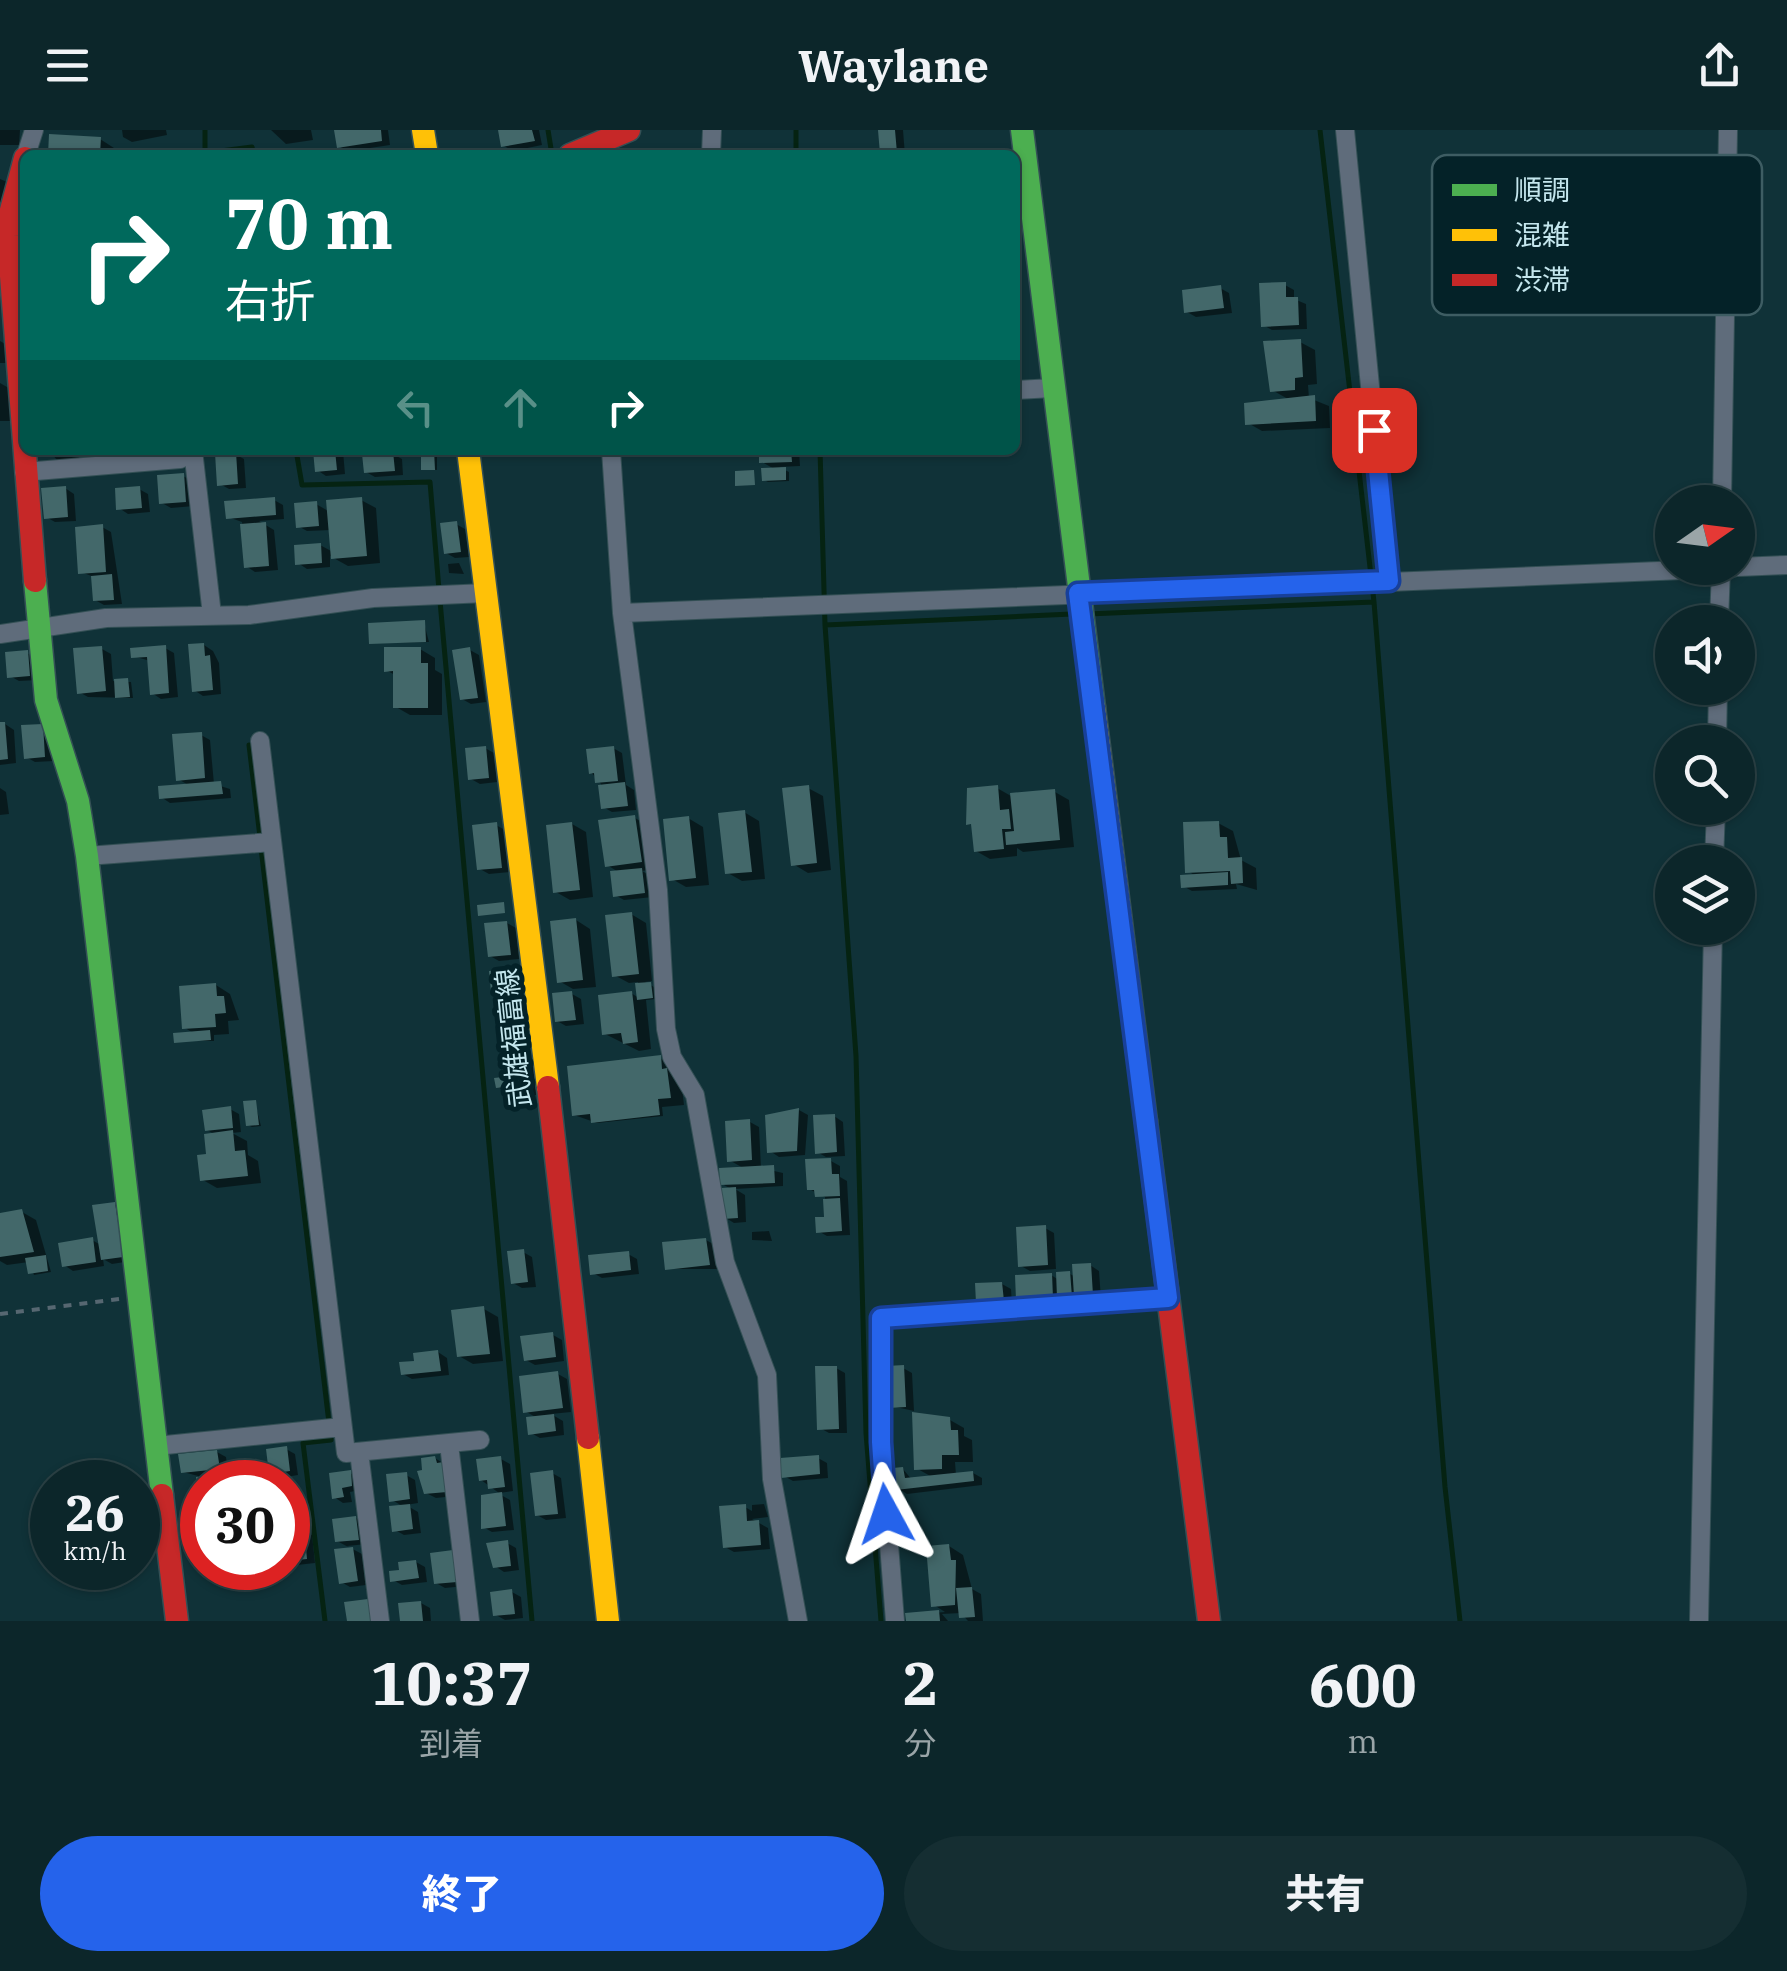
<!DOCTYPE html>
<html lang="ja">
<head>
<meta charset="utf-8">
<style>
  :root { --surface:#0c262a; --page:#152e32; --text:#f1f3f6; --muted:#9aa5a8; --line:#2c4347; --accent:#2563eb }
  body { margin:0; font-family:"IBM Plex Serif","Noto Sans JP",serif; background:var(--page); color:var(--text); height:100vh; display:flex; flex-direction:column; font-size:38px; white-space:nowrap }
  * { box-sizing:border-box; margin:0 }
  p { font-size:32px; color:var(--muted) }
  .icon { flex:none; width:55px; height:55px; fill:none; stroke:currentColor; stroke-width:2; stroke-linecap:round; stroke-linejoin:round }
  .map { position:relative; height:1491px; overflow:hidden }
  .sheet { display:flex; flex-direction:column; background:var(--surface); flex:1 }
  .sheet>* { flex:none }
  .hud { position:absolute; left:20px; top:20px; width:1000px; height:305px; border-radius:15px; box-shadow:0 2px 8px #0004,0 0 0 2px var(--line); background:#00695c; color:#fff; overflow:hidden }
  .needle { width:65px; rotate:76deg }
  .fabs { position:absolute; left:1655px; top:355px; display:grid; gap:20px }
  .fabs a { display:grid; place-items:center; width:100px; height:100px; border-radius:50%; background:var(--surface); box-shadow:0 2px 8px #0004,0 0 0 2px var(--line); font-size:50px }
  .speed { position:absolute; left:30px; top:1330px; display:flex; gap:20px; font-size:50px; font-weight:700; text-align:center }
  .speed>* { display:grid; place-content:center; width:130px; height:130px; border-radius:50%; background:var(--surface); box-shadow:0 2px 8px #0004,0 0 0 2px var(--line); line-height:1 }
  .speed small { font-size:25px; font-weight:400 }
  .speed .limit { border:15px solid #d22; background:#fff; color:#111 }
  .pin { position:absolute; display:grid; place-items:center; width:85px; height:85px; color:#fff; margin:-42px; border-radius:20px; box-shadow:0 5px 15px #0006 }
  .me { position:absolute; width:110px; margin:-55px; rotate:355deg; stroke-linejoin:round; filter:drop-shadow(0 0 8px #0008) }
  .turn { display:flex; align-items:center; gap:35px; height:210px; padding:0 40px; font-size:45px }
  .turn .icon { width:130px; height:130px; stroke-width:2.5 }
  .turn b { display:block; font-size:70px; line-height:85px }
  .lanes { display:flex; align-items:center; height:95px; padding:0 40px; background:#0003; justify-content:center; gap:50px; direction:ltr }
  .lanes .off { opacity:.35 }
  .eta { display:flex; justify-content:space-evenly; align-items:center; height:170px; text-align:center }
  .eta b { font-size:60px; font-weight:800; line-height:70px }
  .action { display:flex; gap:20px; margin-top:auto; padding:20px 40px }
  .action a { flex:1; height:115px; border-radius:60px; background:var(--accent); color:#fff; font-size:40px; font-weight:800; line-height:115px; text-align:center }
  .action a+a { background:var(--page); color:var(--text) }
  header { display:flex; justify-content:space-between; align-items:center; height:130px; padding:0 40px; background:var(--surface); font-size:45px; font-weight:800 }
  .map>svg:first-child { display:block }
  .shadow { fill:#0007 }
  .lines { fill:none; stroke-linecap:round; stroke-linejoin:round }
  .stream { stroke:#052312; stroke-width:5 }
  .building { fill:#43686a }
  .street-casing { stroke:#345055; stroke-width:20 }
  .fast-casing { stroke:#345055; stroke-width:25 }
  .slow-casing { stroke:#345055; stroke-width:25 }
  .jam-casing { stroke:#345055; stroke-width:25 }
  .path { stroke:#566771; stroke-width:4; stroke-dasharray:8 8; stroke-linecap:butt }
  .street { stroke:#5f6c7b; stroke-width:18 }
  .fast { stroke:#4caf50; stroke-width:22 }
  .slow { stroke:#ffc107; stroke-width:22 }
  .jam { stroke:#c62828; stroke-width:22 }
  .route-casing { stroke:#184099; stroke-width:25 }
  .route { stroke:#2563eb; stroke-width:18 }
  .labels { text-anchor:middle; dominant-baseline:central; stroke-width:10; stroke-linejoin:round; paint-order:stroke }
  .street-label { font-size:28px; fill:#c4e6ed; stroke:#042228 }
  .key { fill:#042228; stroke:#3e5d63; stroke-width:2.5 }
  .key-label { font-size:28px; fill:#c4e6ed }
</style>
</head>
<body>
<header><svg class="icon" aria-label="menu" viewBox="0 0 24 24"><path d="M4 6h16M4 12h16M4 18h16"/></svg>Waylane<svg class="icon" aria-label="share" viewBox="0 0 24 24"><path d="M12 15V3M7 8l5-5 5 5M5 13v7h14v-7"/></svg></header>
<div class="map">
<svg width="1787" height="1491" viewBox="0 0 1787 1491">
  <rect width="100%" height="100%" fill="#103238"/>
  <path class="shadow" d="M0,0H20L19,15H0Z
    M122,0H166L167,5L132,12L123,7Z
    M271,0H311L313,10L286,14Z
    M337,0H388L390,15L357,20L365,25H353L339,16Z
    M506,0H539L542,15L513,21L504,16Z
    M880,0H903L905,25L882,23Z
    M100,9L114,18V25H50Z
    M0,49L12,54L11,72H0Z
    M1285,155L1294,160V169L1306,174L1307,199L1272,200L1263,195Z
    M1220,158L1229,163L1232,183L1196,187L1187,182Z
    M0,211L7,215L8,233H0Z
    M1300,212L1315,220L1317,254L1308,255L1309,268L1329,276L1330,298L1262,301L1248,293L1288,269L1272,260Z
    M0,253L14,261L15,291H0Z
    M48,320H78L79,329L58,331Z
    M101,320H127V322L107,324Z
    M315,320L343,321L345,344L326,346L317,340Z
    M414,320H443L437,321V340L423,338V321Z
    M761,320H799L800,336L779,337L789,342V351L768,352L764,350L776,340L762,332Z
    M235,324L244,329L246,358L229,359L220,354Z
    M393,324L402,329L403,345L375,347L366,342Z
    M183,346L192,351L194,376L171,378L162,373Z
    M65,358L74,364L76,391L55,392L46,387Z
    M139,359L148,364L150,382L128,384L119,378Z
    M274,370L283,375L284,389L259,391L274,400L278,440L255,442L246,436L242,392L228,387Z
    M361,370L376,378L380,433L348,436L330,426V437L307,439L298,433L320,415L333,422L331,400L307,401L298,396L316,374L330,382Z
    M456,394L465,399L469,427L455,428L446,423Z
    M102,397L111,402L122,474L104,475L95,470L94,447L81,442Z
    M459,433L464,444L449,443L448,434Z
    M424,493L429,512L372,513Z
    M204,515L213,521L219,533L221,564L203,566L194,560Z
    M165,518L174,523L178,567L161,569L152,563L150,531L133,526Z
    M102,519L111,524L113,551L131,552L133,568L88,567L79,562Z
    M420,519L435,528V540L442,544V585H410L396,577L395,545L386,540Z
    M470,520L479,525L486,572L471,574L462,569Z
    M27,523L36,528L38,550L19,551L10,546Z
    M5,594L14,600L16,633L0,635V595Z
    M42,596L54,631L35,632L26,627Z
    M201,605L210,610L214,654L230,659L231,668L170,673L161,667L190,656L178,649Z
    M485,618L494,623L497,652L480,654L471,649Z
    M613,618L622,623L626,655L634,660L636,680L612,682L603,677L601,654L591,642Z
    M0,658L6,662L9,684L0,685Z
    M808,658L823,666L831,740L808,743L793,734Z
    M997,658L1011,666L1055,662L1069,670L1074,717L1023,722L1017,718V726L990,729L976,721L974,696L969,693Z
    M744,682L759,691L765,749L742,751L728,743Z
    M635,688L649,696L655,739L642,741L651,746L653,767L624,770L615,765L620,743L607,735Z
    M688,688L703,697L709,755L686,757L672,749Z
    M1218,693L1233,701L1241,730L1256,738L1257,760L1236,754L1237,759L1192,761L1183,756L1197,747L1188,741Z
    M572,694L586,702L593,767L570,770L556,762Z
    M496,695L505,700L510,742L489,744L480,739Z
    M631,784L646,793L652,851L645,852L654,857L656,869L646,870L651,919L639,921L605,904L631,863L639,868L638,852L629,853L614,845Z
    M576,790L590,799L596,857L573,859L559,851Z
    M507,793L516,798L519,829L499,831L490,826Z
    M516,841L525,846L527,863L503,865L494,860Z
    M216,855L230,864L239,890L228,891L229,904L214,905V911H176L195,904L185,898Z
    M572,864L581,869L584,894L566,896L557,891Z
    M518,872L527,877L530,909L509,911L500,906Z
    M524,928L533,934L536,965L517,967L498,957Z
    M660,928L674,936L681,949L684,975L662,977L663,986L597,993L574,985Z
    M255,973L261,996L252,997L248,995Z
    M230,979L239,984L241,1002L232,1003L247,1011L248,1025L258,1031L261,1053L217,1058L203,1050L216,1005L207,1000Z
    M799,980L808,985L805,1025L779,1027L770,1021Z
    M834,986L843,992L845,1026L826,1027L817,1022Z
    M750,992L759,997L761,1038L783,1043V1056L735,1059L745,1065L746,1092L734,1093L726,1088L733,1060L722,1054L745,1039L729,1030Z
    M831,1031L840,1036V1047L847,1051L850,1105L827,1106L818,1101L826,1089L825,1067L809,1059Z
    M114,1074L123,1079L131,1131L112,1134L103,1129L104,1136L73,1141L64,1135L92,1110L101,1115Z
    M22,1082L36,1090L51,1142L34,1145L29,1132L7,1135L0,1131V1085Z
    M1045,1098L1054,1103L1056,1139L1030,1141L1021,1136Z
    M769,1101L772,1111L752,1110V1102Z
    M706,1110L715,1115L718,1139H667Z
    M523,1122L532,1127L536,1157L522,1158L513,1153Z
    M628,1124L637,1129L639,1144L602,1148L593,1143Z
    M1090,1135L1099,1141L1101,1169L1019,1168L1051,1145L1059,1150L1070,1144L1076,1147Z
    M1002,1154L1011,1159L1012,1175L988,1176Z
    M484,1179L498,1187L503,1231L473,1234L459,1226Z
    M553,1205L562,1210L564,1231L535,1235L526,1230Z
    M438,1222L447,1228L449,1245L412,1249L403,1244Z
    M836,1238L845,1243L847,1303H829L820,1298Z
    M903,1238L912,1243L914,1281L891,1276Z
    M558,1244L567,1249L571,1282L551,1284L563,1291L564,1305L540,1308L531,1303L537,1288L525,1281Z
    M950,1290L964,1298V1306L972,1310L973,1332H955L956,1345L973,1343L982,1348V1355L907,1364L898,1358L903,1339L912,1350L932,1347L916,1338Z
    M286,1319L295,1324L298,1345L280,1348L271,1342Z
    M217,1322L226,1327L228,1343L217,1344L230,1352H202V1382L198,1346L183,1342Z
    M435,1328L444,1334L455,1366L436,1368L426,1363Z
    M818,1328L827,1333L828,1348L793,1351L784,1346Z
    M501,1329L510,1334L513,1361L499,1363L481,1350Z
    M350,1343L359,1348L360,1360L350,1362L352,1372L343,1373L334,1367Z
    M552,1343L561,1348L566,1388L546,1390L537,1385Z
    M406,1345L415,1350L418,1373L406,1375L418,1382L421,1403L404,1405L395,1400L404,1377L392,1370Z
    M288,1356L299,1361L302,1385L288,1387Z
    M501,1365L510,1370L514,1400L492,1402L483,1397Z
    M764,1374L768,1387L752,1389L768,1398L770,1419L734,1422L725,1417L745,1377L752,1381V1375Z
    M356,1388L365,1394L367,1414L347,1416L362,1424L366,1455L350,1457L341,1452L352,1419L337,1411Z
    M303,1400L312,1405L315,1433L288,1436V1401Z
    M507,1413L516,1418L519,1440L504,1442L495,1436Z
    M949,1416L963,1425L972,1459L981,1464L983,1491H968L961,1483L942,1484L948,1491H908V1485L945,1482L934,1475Z
    M433,1425L465,1456L445,1458L436,1453Z
    M416,1432L425,1437L427,1452L402,1455L393,1450Z
    M512,1462L521,1467L523,1488L505,1490L496,1485Z
    M421,1473L430,1478L431,1491H402Z"/>
  <g class="lines">
    <path class="stream" d="M205,0V23L252,17L254,25
      M548,0L552,25
      M1320,0L1374,472L1445,1357L1460,1491
      M796,25V0
      M296,320L302,355L430,352L439,460
      M820,320L825,495L856,926L866,1303L881,1491
      M440,471L532,1491
      M1088,484L1374,472
      M825,495L1072,484
      M249,615L260,707
      M261,718L329,1293
      M325,1491L303,1313L331,1310L330,1303"/>
  </g>
  <path class="building" d="M334,0H381L382,11L337,18Z
    M498,0H532L535,11L501,17Z
    M878,0H895L897,23L880,24Z
    M49,4L101,7L100,25H48Z
    M1286,152V167H1298L1299,195L1261,197L1259,153Z
    M1221,155L1224,178L1184,183L1182,160Z
    M1301,209L1303,247L1295,248V260L1270,262L1263,211Z
    M1315,265L1316,291L1245,295L1244,273Z
    M313,320H335L337,340L315,342Z
    M421,320H434L435,340H421Z
    M759,320H791L792,332L759,333Z
    M393,321L395,341L364,343L362,324Z
    M236,322L238,354L217,356L215,323Z
    M786,337V350L762,351L761,338Z
    M754,340L755,355L735,356V341Z
    M184,343L186,372L159,374L157,345Z
    M66,356L68,387L44,389L41,358Z
    M140,356L142,378L116,380L115,358Z
    M275,367L276,385L226,389L224,371Z
    M362,367L367,426L331,429L326,370Z
    M317,371L319,396L296,398L294,373Z
    M457,391L461,422L444,424L440,393Z
    M266,392L269,436L244,438L240,394Z
    M103,394L106,442L78,444L75,397Z
    M321,413L322,433L295,435L294,415Z
    M112,444L114,470L93,471L91,446Z
    M425,490L426,512L369,514L368,493Z
    M204,513L205,526L210,525L213,560L192,562L188,514Z
    M166,515L169,563L150,565L147,527L131,528L130,518Z
    M102,516L106,561L77,564L73,518Z
    M384,517H421V533H428V578H393V541L384,542Z
    M470,517L478,568L460,570L452,520Z
    M28,520L30,546L7,548L5,522Z
    M128,548L130,567L115,568L114,549Z
    M0,592H5L8,629L0,630Z
    M43,594L45,627L24,629L21,595Z
    M202,602L205,648L176,651L172,604Z
    M486,616L489,648L468,650L465,618Z
    M614,616L618,651L595,653L594,643L589,644L586,619Z
    M221,651L223,664L159,669L158,656Z
    M625,652L628,676L601,679L598,655Z
    M809,655L817,733L791,736L782,658Z
    M998,655L1000,680L1009,679L1011,699H1002L1004,719L974,722L971,694L966,695L967,658Z
    M1055,659L1060,710L1006,715L1005,702L1014,701L1010,663Z
    M745,680L752,742L725,744L718,683Z
    M635,685L642,732L605,737L598,690Z
    M689,686L696,748L669,751L663,689Z
    M1219,691L1220,707H1227L1228,728L1242,727L1243,753L1231,754L1230,741L1185,743L1183,692Z
    M497,692L502,738L477,740L472,695Z
    M572,692L580,760L553,763L546,695Z
    M642,738L645,763L613,767L610,741Z
    M1228,742V755L1181,758L1180,745Z
    M504,772L505,783L478,786L477,775Z
    M632,782L639,844L612,847L605,785Z
    M576,788L583,850L557,853L550,791Z
    M507,791L511,825L488,827L484,793Z
    M516,838L518,859L491,862L489,841Z
    M651,852L653,868L637,870L635,853Z
    M216,853L217,866H224L226,883L215,884L216,897L182,899L179,856Z
    M572,861L576,890L555,892L552,863Z
    M632,861L638,912L623,914L621,903L602,905L598,865Z
    M518,870L522,905L498,908L494,872Z
    M210,900L211,910L174,913L173,903Z
    M661,925L662,939L667,938L671,968L658,969L660,985L591,993L590,984L572,986L567,936Z
    M525,926L528,961L505,964V957L496,958L494,948L503,947L501,929Z
    M256,970L259,995L246,996L243,971Z
    M231,976L233,998L205,1001L202,980Z
    M799,978L797,1021L767,1023L765,985Z
    M835,984L837,1022L815,1024L813,985Z
    M750,989L752,1030L727,1032L725,991Z
    M233,1000L235,1021L245,1020L248,1046L200,1051L197,1025L206,1024L204,1004Z
    M831,1028L832,1044H839L840,1066L815,1067L814,1060H807L805,1029Z
    M774,1035L775,1053L720,1055L719,1038Z
    M736,1057L738,1088L723,1089L721,1058Z
    M840,1068L842,1101L816,1103L815,1087H824L823,1069Z
    M115,1072L123,1127L101,1130L92,1075Z
    M22,1079L34,1122L0,1127V1083Z
    M1046,1095L1048,1135L1018,1137L1016,1097Z
    M93,1107L96,1132L62,1137L58,1113Z
    M706,1108L710,1135L665,1140L662,1112Z
    M524,1119L528,1152L511,1154L507,1121Z
    M629,1121L631,1140L590,1145L588,1125Z
    M46,1125L48,1141L28,1144L25,1128Z
    M1091,1133L1093,1165L1074,1166L1072,1134Z
    M1070,1141L1072,1167L1057,1168L1056,1142Z
    M1052,1143L1053,1168L1016,1170L1015,1145Z
    M1002,1152L1004,1171L976,1173L975,1153Z
    M484,1176L490,1224L457,1227L451,1180Z
    M553,1202L556,1227L524,1231L520,1206Z
    M438,1220L441,1241L401,1245L399,1232L414,1231L413,1223Z
    M904,1235L906,1277L888,1278L887,1236Z
    M815,1236H837L839,1299L817,1300Z
    M558,1241L563,1278L523,1283L519,1246Z
    M912,1282L950,1287L951,1300H958L959,1325H942V1339L914,1340Z
    M554,1284L556,1301L528,1305L526,1287Z
    M287,1316L290,1341L269,1344L266,1319Z
    M217,1320L220,1339L181,1343L178,1324Z
    M819,1325L820,1344L781,1348L780,1328Z
    M435,1326L437,1333L443,1332L447,1362L424,1364L417,1341L422,1340L421,1328Z
    M501,1326L505,1357L488,1359L487,1350L479,1351L476,1329Z
    M903,1337L905,1348L973,1341L974,1351L896,1360L893,1338Z
    M351,1340L352,1356L342,1358L344,1367L332,1369L329,1343Z
    M553,1340L558,1384L535,1386L530,1343Z
    M407,1342L410,1369L389,1372L386,1344Z
    M222,1344L223,1352H202L200,1382L196,1347Z
    M502,1362L506,1396L481,1399V1365Z
    M410,1374L413,1399L392,1402L389,1376Z
    M746,1374L747,1391L759,1390L761,1415L723,1418L719,1376Z
    M356,1386L359,1410L335,1412L332,1389Z
    M304,1397L307,1429L288,1431V1399Z
    M508,1410L511,1436L493,1438L486,1413Z
    M949,1414L951,1430H956L955,1475L931,1477L926,1416Z
    M353,1417L358,1451L339,1454L334,1419Z
    M453,1420L457,1452L434,1454L430,1423Z
    M416,1430L419,1448L390,1452L389,1441L399,1440L398,1432Z
    M972,1457L975,1487L959,1488L956,1458Z
    M512,1459L515,1484L493,1486L490,1462Z
    M368,1469L371,1491H347L344,1472Z
    M421,1471L423,1491H400L398,1473Z
    M939,1480L940,1491H906L905,1483Z"/>
  <g class="lines">
    <g class="street-casing">
      <path id="street" d="M1345,0L1389,451
        M26,25L34,0
        M711,25L712,0
        M1015,260L1053,258
        M193,320L212,485
        M611,320L622,483L658,760L666,899L672,927L695,965L725,1132L767,1245L772,1349L798,1491
        M24,342L180,329L193,321
        M1722,372L1728,0
        M1738,437L1787,435
        M622,483L1733,438
        M1719,492L1721,438
        M0,504L106,488L249,485L373,468L486,463
        M260,611L346,1323L480,1310
        M1717,612L1718,558
        M87,726L272,712
        M1714,732L1716,678
        M449,1314L470,1491
        M156,1316L342,1297
        M359,1322L380,1491
        M895,1491L881,1312V1188L1168,1168
        M1699,1491L1713,798"/>
    </g>
    <g class="fast-casing">
      <path id="fast" d="M1022,0L1094,577
        M35,451L46,570L78,671L87,726L162,1365"/>
    </g>
    <g class="slow-casing">
      <path id="slow" d="M423,0L427,25
        M468,320L548,957
        M1094,577L1146,991
        M588,1308L608,1491"/>
    </g>
    <g class="jam-casing">
      <path id="jam" d="M570,25L629,0
        M25,28L7,95L35,451
        M0,95L25,94
        M548,957L588,1308
        M1146,991L1209,1491
        M162,1365L177,1491"/>
    </g>
    <path class="path" d="M0,1184L119,1169"/>
    <use href="#street" class="street"/>
    <use href="#fast" class="fast"/>
    <use href="#slow" class="slow"/>
    <use href="#jam" class="jam"/>
  </g>
  <g class="lines">
    <g class="route-casing">
      <path id="route" d="M886,1384L881,1312V1188L1168,1168L1078,463L1389,451L1374,300"/>
    </g>
    <use href="#route" class="route"/>
  </g>
  <g class="labels">
    <g class="street-label">
      <text transform="translate(513 908) rotate(-96)">武雄福富線</text>
    </g>
  </g>
  <rect x="1432" y="25" width="330" height="160" rx="15" class="key"/>
  <rect x="1452" y="54" width="45" height="12" fill="#4caf50"/>
  <rect x="1452" y="99" width="45" height="12" fill="#ffc107"/>
  <rect x="1452" y="144" width="45" height="12" fill="#c62828"/>
  <g class="key-label">
    <text x="1514" y="70">順調</text>
    <text x="1514" y="115">混雑</text>
    <text x="1514" y="160">渋滞</text>
  </g>
</svg>
<div class="fabs">
<a><svg class="needle" viewBox="-14 -14 28 28"><path d="M0-13l5 13h-10z" fill="#e53935"/><path d="M0 13l5-13h-10z" fill="#9aa5a8"/></svg></a>
<a><svg class="icon" aria-label="sound" viewBox="0 0 24 24"><path d="M4 9h4l5-4v14l-5-4H4zM17 9q2 3 0 6"/></svg></a>
<a><svg class="icon" aria-label="search" viewBox="0 0 24 24"><circle cx="10" cy="10" r="6"/><path d="M15 15l6 6"/></svg></a>
<a><svg class="icon" aria-label="layers" viewBox="0 0 24 24"><path d="M12 4l9 5-9 5-9-5zM3 14l9 5 9-5"/></svg></a>
</div>
<div class="speed"><div>26<small>km/h</small></div><div class="limit">30</div></div>
<div class="pin" style="left:1374px;top:300px;background:#d93025"><svg class="icon" aria-label="arrive" viewBox="0 0 24 24"><path d="M6 21V4h12l-3 4 3 4H6"/></svg></div>
<svg class="me" style="left:886px;top:1384px" viewBox="-20 -20 40 40"><path d="M0-17L14 15 0 8-14 15z" fill="#2563eb" stroke="#fff" stroke-width="4"/></svg>
<div class="hud">
<div class="turn"><svg class="icon" aria-label="right" viewBox="0 0 24 24"><path d="M7 20v-9h11M14 6l5 5-5 5"/></svg><div><b>70 m</b>右折</div></div>
<div class="lanes"><svg class="icon off" aria-label="left" viewBox="0 0 24 24"><path d="M17 20v-9H6M10 6l-5 5 5 5"/></svg><svg class="icon off" aria-label="ahead" viewBox="0 0 24 24"><path d="M12 20V5M6 11l6-6 6 6"/></svg><svg class="icon" aria-label="right" viewBox="0 0 24 24"><path d="M7 20v-9h11M14 6l5 5-5 5"/></svg></div>
</div>
</div>
<section class="sheet">
<div class="eta">
<div><b>10:37</b><p>到着</p></div>
<div><b>2</b><p>分</p></div>
<div><b>600</b><p>m</p></div>
</div>
<div class="action"><a>終了</a><a>共有</a></div>
</section>
</body>
</html>
